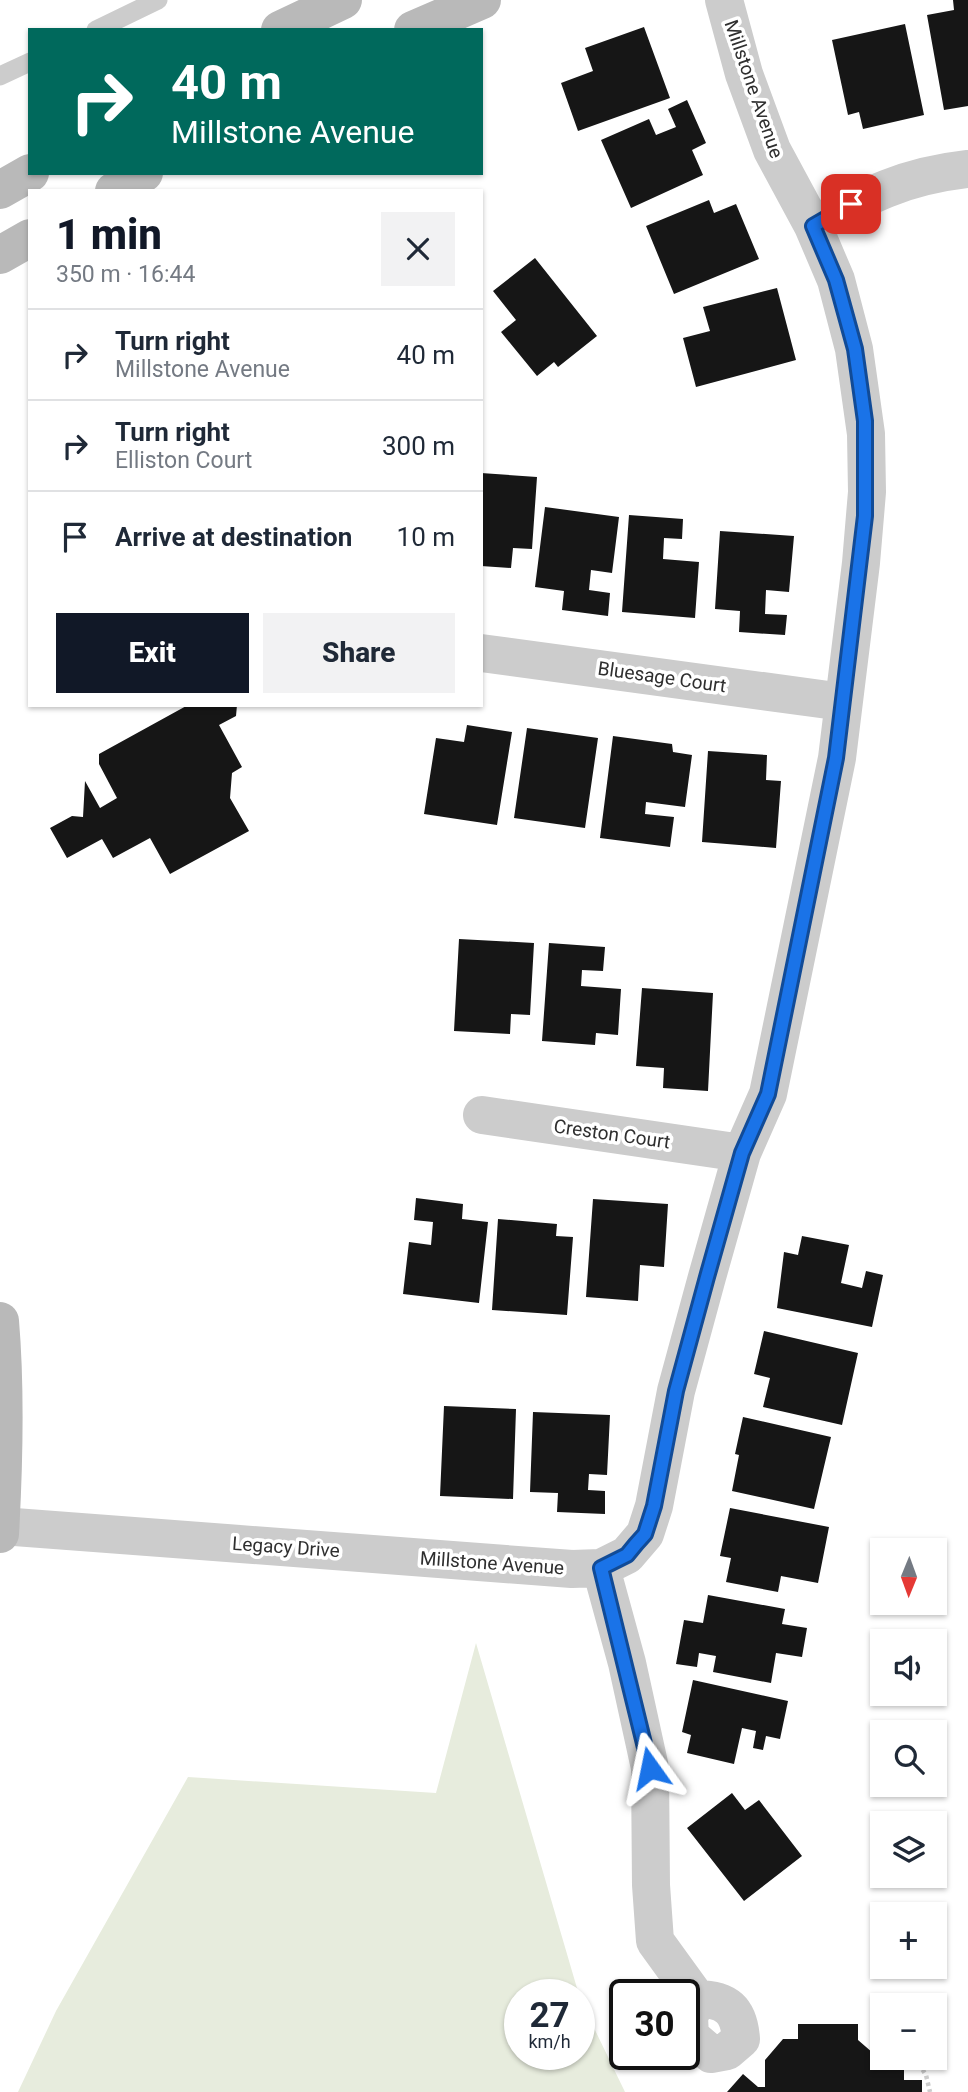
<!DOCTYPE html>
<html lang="en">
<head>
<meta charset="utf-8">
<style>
  :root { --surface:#fff; --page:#f2f2f3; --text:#1f2937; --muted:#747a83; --line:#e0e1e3; --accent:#111827 }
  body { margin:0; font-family:Roboto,sans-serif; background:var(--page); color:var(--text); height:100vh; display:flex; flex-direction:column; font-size:26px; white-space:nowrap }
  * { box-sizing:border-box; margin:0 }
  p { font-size:23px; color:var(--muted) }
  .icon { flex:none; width:38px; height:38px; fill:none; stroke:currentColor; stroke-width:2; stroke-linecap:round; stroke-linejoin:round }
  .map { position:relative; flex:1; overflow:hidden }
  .drawer { position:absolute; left:28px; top:189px; width:455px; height:518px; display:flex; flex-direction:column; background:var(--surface); border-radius:0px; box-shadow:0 2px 5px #0004 }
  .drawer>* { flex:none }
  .hud { position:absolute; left:28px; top:28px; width:455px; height:147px; border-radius:0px; box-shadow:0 2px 5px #0004; background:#00695c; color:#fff; overflow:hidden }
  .needle { width:46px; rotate:181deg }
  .tools { position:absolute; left:870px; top:1538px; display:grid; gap:14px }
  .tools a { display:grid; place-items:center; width:77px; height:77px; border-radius:0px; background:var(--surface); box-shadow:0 2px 5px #0004; font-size:35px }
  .speed { position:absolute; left:504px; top:1979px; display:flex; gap:14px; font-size:35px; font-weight:700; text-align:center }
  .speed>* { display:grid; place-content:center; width:91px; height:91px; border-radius:50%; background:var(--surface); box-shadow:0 2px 5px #0004; line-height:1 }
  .speed small { font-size:18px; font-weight:400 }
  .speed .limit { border:4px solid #111; border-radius:10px; background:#fff; color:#111 }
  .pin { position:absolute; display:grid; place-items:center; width:60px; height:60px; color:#fff; margin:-30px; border-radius:14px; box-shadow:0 4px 10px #0006 }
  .me { position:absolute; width:77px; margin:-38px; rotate:348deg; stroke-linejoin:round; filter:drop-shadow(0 0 5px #0008) }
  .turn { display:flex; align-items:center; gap:24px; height:147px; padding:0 28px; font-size:32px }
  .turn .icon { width:91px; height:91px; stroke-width:2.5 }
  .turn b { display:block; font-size:49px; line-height:60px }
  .round { display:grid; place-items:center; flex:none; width:74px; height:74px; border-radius:0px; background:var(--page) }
  .summary { display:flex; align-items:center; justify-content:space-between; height:119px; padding:0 28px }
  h1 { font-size:42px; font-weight:800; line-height:52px; color:var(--accent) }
  .primary-button { display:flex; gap:14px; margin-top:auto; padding:14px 28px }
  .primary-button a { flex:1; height:80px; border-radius:0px; background:var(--accent); color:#fff; font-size:28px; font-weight:800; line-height:80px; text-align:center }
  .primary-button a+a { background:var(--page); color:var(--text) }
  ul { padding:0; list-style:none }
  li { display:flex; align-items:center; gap:21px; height:91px; padding:0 28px; border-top:2px solid var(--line) }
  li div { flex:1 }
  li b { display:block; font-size:26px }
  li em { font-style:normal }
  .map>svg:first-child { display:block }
  .green { fill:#e7ecdd }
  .building { fill:#161616 }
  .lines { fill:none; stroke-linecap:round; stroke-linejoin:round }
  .path { stroke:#ccc; stroke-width:4.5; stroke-dasharray:3.5 3.5; stroke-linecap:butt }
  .lane { stroke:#ccc; stroke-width:19 }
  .street { stroke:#ccc; stroke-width:38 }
  .secondary { stroke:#b9b9b9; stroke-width:38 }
  .route-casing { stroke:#114b97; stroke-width:18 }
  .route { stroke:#1a73e8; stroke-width:12 }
  .labels { text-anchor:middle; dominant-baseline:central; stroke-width:7; stroke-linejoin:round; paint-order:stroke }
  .street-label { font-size:19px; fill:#2f2f2f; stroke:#fff }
</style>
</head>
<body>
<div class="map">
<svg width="968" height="2092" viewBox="0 0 968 2092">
  <rect width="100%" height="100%" fill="#fff"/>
  <path class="green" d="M476,1643L579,1995H520V2054H579V1997L625,2092H18L56,2011L188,1777L436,1793Z"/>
  <path class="building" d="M953,0H968V106L944,110L927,15L954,10Z
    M905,24L924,115L863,129L859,112L848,115L832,40Z
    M644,27L670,98L578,131L561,83L593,71L585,48Z
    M687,100L706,143L692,150L703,175L631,208L601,140L649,119L656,135L676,127L668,109Z
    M709,200L714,213L736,204L759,259L674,294L646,226Z
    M535,258L597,336L558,367L554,362L537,376L501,332L516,320L493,291Z
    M777,288L796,360L696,387L683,338L710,331L703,307Z
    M481,473L537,477L532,549L513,548L511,568L481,566Z
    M545,507L619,517L612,573L591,570L589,590L610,593L608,616L562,610L564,591L535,587Z
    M629,515L683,519L682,539L664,538L663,559L699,562L695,618L622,612Z
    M720,531L794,536L789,592L766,590L765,614L787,615L785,635L739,632L740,611L715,609Z
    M188,705H237L236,716L219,725L242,767L232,773L230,798L249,831L170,874L150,838L113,858L102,839L67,858L50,828L72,816L83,817L85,781L100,808L117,798L99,764V754Z
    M467,725L512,732L497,825L424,814L436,738L464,742Z
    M527,728L598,738L585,828L514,818Z
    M613,736L672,744L673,752L692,755L685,807L646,802L645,814L674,817L670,847L600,838Z
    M708,751L767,755L766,780L781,781L776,848L702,842Z
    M459,939L534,943L530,1015L511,1014L510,1034L454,1031Z
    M549,943L605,947L603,971L582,970L581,986L621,989L618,1035L596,1033L595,1045L542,1041Z
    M642,988L713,993L708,1091L663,1088L664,1068L636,1066Z
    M416,1198L463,1204L462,1219L488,1222L479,1303L403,1294L409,1242L431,1245L433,1222L414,1220Z
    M593,1199L668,1204L664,1267L640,1265L638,1301L586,1297Z
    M498,1219L557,1224L556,1236L573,1237L567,1315L492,1310Z
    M802,1236L849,1245L841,1283L862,1288L866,1271L883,1275L872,1327L777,1308L784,1252L798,1255Z
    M764,1331L858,1353L842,1425L763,1407L770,1378L754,1374Z
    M444,1406L516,1409L513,1499L440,1496Z
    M533,1412L610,1415L607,1475L589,1474L588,1490L605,1491V1514L557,1512L558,1493L530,1492Z
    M743,1417L831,1437L814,1509L732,1491L739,1455L735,1454Z
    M730,1508L829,1527L818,1583L781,1576L778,1592L726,1582L731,1558L720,1556Z
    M708,1595L785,1609L782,1624L807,1628L802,1657L776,1653L771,1683L713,1672L716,1656L699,1653L697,1667L676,1664L684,1620L703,1623Z
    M693,1680L788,1701L780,1739L766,1736L763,1750L753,1748L756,1731L742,1728L734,1764L687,1753L691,1735L682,1732Z
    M732,1793L745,1810L759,1800L802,1856L744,1901L687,1828Z
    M798,2024H858V2040L873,2053V2028H882V2058H904V2080H922V2092H727L743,2074L758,2087H765V2060L783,2039H798Z"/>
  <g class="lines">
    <path class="path" d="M906,1998L909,2006
      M915,2058L926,2075L930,2092"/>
    <path class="lane" d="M96,30L158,0
      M0,76L30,62"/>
    <path class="street" d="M813,226C867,195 905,176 968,169
      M481,653L843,702
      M482,1115L742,1153
      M1,1526L572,1569L601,1568L627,1555L645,1534L654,1506L676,1391L707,1277L742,1153L768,1094L837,758L861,563L867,492L866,434L854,349L836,280L813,226L772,150L744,74L724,0
      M601,1568L627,1663L650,1768L651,1885L655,1941L697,1999L689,2017L690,2036L711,2054L727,2051L741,2039C739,2010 727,1999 697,1999"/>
    <path class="secondary" d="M280,30L343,0
      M413,30L482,0
      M0,190L30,173
      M114,191L144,173
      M0,255L30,238
      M0,1321C6,1392 4,1463 0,1534"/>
  </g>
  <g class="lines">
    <g class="route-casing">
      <path id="route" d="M650,1768L601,1568L627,1555L636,1544L645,1534L654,1506L676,1391L707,1277L742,1153L768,1094L836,758L865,516V421L855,349L836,280L813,226L851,204"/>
    </g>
    <use href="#route" class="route"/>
  </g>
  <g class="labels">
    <g class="street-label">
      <text transform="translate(754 89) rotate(71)">Millstone Avenue</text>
      <text transform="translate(662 677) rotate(8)">Bluesage Court</text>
      <text transform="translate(612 1134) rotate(8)">Creston Court</text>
      <text transform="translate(286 1547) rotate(4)">Legacy Drive</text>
      <text transform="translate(492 1563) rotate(4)">Millstone Avenue</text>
    </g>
  </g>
</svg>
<div class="tools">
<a><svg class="needle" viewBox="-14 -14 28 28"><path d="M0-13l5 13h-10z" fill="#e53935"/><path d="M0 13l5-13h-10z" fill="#747a83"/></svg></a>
<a><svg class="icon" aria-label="sound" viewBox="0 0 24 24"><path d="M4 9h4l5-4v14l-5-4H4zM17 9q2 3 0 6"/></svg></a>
<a><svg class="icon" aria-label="search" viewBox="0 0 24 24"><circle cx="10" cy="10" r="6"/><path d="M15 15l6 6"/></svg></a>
<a><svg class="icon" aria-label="layers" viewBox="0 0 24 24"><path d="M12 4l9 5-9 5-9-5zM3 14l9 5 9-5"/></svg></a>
<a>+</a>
<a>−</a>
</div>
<div class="speed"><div>27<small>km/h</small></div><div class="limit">30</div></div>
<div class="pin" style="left:851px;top:204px;background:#d93025"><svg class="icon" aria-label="arrive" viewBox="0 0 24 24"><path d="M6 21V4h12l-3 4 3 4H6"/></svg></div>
<svg class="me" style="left:650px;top:1768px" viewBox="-20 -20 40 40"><path d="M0-17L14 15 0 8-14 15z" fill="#1a73e8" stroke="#fff" stroke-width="4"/></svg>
<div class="hud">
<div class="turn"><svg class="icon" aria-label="right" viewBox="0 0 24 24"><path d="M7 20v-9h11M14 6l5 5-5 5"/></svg><div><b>40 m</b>Millstone Avenue</div></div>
</div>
<section class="drawer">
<div class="summary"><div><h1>1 min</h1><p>350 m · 16:44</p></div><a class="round"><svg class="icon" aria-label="close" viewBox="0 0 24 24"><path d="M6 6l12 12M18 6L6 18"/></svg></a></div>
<ul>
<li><svg class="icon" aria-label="right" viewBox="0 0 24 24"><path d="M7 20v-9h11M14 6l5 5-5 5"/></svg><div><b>Turn right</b><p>Millstone Avenue</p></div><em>40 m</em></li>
<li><svg class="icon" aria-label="right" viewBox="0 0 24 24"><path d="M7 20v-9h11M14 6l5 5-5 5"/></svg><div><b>Turn right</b><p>Elliston Court</p></div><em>300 m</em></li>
<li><svg class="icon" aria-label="arrive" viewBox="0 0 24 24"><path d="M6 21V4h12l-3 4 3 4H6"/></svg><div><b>Arrive at destination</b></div><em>10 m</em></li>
</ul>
<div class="primary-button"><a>Exit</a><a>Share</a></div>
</section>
</div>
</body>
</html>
